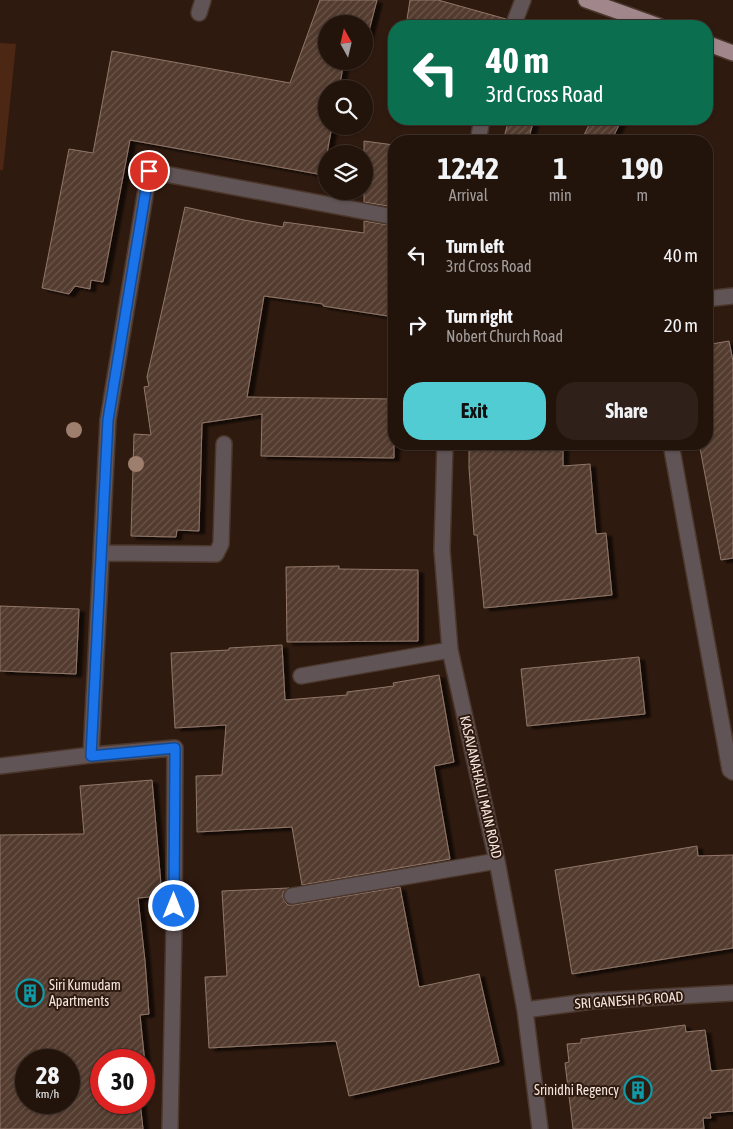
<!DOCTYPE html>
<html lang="en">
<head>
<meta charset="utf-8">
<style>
  :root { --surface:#23140b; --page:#2f2119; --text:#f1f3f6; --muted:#a39e9d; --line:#40332c; --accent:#51ccd3 }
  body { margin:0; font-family:"Asap Condensed",sans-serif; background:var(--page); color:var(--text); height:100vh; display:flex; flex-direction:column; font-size:19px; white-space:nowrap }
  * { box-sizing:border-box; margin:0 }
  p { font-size:16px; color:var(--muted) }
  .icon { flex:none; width:28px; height:28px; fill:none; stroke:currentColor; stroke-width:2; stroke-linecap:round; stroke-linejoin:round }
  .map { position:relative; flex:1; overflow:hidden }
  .sheet { position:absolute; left:388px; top:135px; width:325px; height:315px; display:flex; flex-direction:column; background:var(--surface); border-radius:20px; box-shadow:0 1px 4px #0004,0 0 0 1px var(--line) }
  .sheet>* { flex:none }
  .top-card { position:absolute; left:388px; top:20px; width:325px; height:105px; border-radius:20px; box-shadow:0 1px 4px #0004,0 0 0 1px var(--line); background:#0b6e4f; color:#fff; overflow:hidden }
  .needle { width:32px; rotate:352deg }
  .tools { position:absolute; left:318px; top:15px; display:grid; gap:10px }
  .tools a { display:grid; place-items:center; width:55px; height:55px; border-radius:50%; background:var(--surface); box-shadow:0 1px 4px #0004,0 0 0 1px var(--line); font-size:25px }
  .speed { position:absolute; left:15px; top:1049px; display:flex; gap:10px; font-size:25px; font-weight:700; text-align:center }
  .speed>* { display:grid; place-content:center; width:65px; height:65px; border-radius:50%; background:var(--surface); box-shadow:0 1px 4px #0004,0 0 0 1px var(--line); line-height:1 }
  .speed small { font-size:12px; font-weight:400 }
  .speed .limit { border:8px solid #d22; background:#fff; color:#111 }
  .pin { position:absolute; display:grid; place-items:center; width:42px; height:42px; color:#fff; margin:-21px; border:2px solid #fff; border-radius:50%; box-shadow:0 1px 5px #0007 }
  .me { position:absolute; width:55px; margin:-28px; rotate:0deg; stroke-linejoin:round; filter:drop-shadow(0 0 4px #0008) }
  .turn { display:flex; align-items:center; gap:18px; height:105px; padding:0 15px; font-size:22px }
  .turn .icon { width:65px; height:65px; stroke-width:2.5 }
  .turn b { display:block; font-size:35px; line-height:42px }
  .eta { display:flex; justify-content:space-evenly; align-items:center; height:85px; text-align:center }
  .eta b { font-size:30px; font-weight:700; line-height:35px }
  .button { display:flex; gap:10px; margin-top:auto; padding:10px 15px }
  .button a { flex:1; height:58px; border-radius:20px; background:var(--accent); color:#111; font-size:20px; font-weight:700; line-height:58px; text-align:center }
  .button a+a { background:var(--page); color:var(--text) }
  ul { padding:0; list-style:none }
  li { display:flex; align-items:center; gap:15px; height:70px; padding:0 15px }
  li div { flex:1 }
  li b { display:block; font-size:19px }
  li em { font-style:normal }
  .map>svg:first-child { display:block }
  .green { fill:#4c2814 }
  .building { fill:url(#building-hatch); stroke:#917769; fill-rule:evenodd; filter:url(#shadow) }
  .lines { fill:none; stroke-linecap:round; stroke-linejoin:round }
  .lane-casing { stroke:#4b372c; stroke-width:18 }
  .street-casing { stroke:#4b372c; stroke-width:18 }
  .primary-casing { stroke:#4b372c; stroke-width:18 }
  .lane { stroke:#615456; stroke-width:15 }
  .street { stroke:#615456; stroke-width:15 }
  .primary { stroke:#a1878c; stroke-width:15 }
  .tree { fill:#9e7e6c }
  .route-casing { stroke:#114b97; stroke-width:12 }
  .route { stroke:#1a73e8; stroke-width:9 }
  .labels { text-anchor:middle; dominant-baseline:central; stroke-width:4; stroke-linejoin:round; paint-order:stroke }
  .street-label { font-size:14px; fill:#f5e6de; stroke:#2f1a0f }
  .poi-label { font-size:14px; fill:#f5e6de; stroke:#2f1a0f; text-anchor:start }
</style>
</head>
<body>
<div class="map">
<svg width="733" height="1129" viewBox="0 0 733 1129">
  <defs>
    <pattern id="building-hatch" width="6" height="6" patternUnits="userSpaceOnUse" patternTransform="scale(1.25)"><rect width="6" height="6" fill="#523b2f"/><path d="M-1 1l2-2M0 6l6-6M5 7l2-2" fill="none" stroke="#6c574d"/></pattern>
    <filter id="shadow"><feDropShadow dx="5.5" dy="3" stdDeviation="1" flood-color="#0009"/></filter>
  </defs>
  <rect width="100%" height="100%" fill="#2f1a0f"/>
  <path class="green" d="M0,43L16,44L3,170H0Z"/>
  <path class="building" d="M320,0H377L366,42H364V24H326V61H344L339,89H326V126H332L323,175L130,140L103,282L91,280L90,289L75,286L69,294L42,288L69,149L93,153L112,51L290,83Z
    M410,0H438L506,19L504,26H406Z
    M509,119H534L528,141H503Z
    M592,119H622L611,141H581Z
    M364,141L394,145V207L364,202Z
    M185,207L244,220L283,227L284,222L364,233V221L394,226V317L323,306V304L264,296L247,397L394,399V458L261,456L262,414L202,423L199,531L177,530L176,537L131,536L134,434L151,435L144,387L149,386L147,377Z
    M729,341L733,361V558L721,560L700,448H702L701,444H706V345Z
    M469,444H563V466L590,464L596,534L606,533L612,595L484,608L477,535H474L469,468Z
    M339,566V569L418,570V641L287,642L286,567Z
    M0,606L79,609L76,674L0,671Z
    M282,645L285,700L347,695V692L394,686L393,683L439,675L454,762L434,766L450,859L302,885L292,827L197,832L196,776L222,775L226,725L175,728L171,653L229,650V648Z
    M639,657L645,714L527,726L521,669Z
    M152,780L162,896L138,898L145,961L149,1014L140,1015L146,1074L144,1075V1060H101V1102H140L143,1129H0V835L84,834L80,786ZM26,1060H69V1102H26Z
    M697,846L698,856L733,855V948L572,974L555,870Z
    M400,887L419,987L479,974L499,1062L349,1096L336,1041L209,1048L205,977L227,976L222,891L289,888L283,892V898L285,902L288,905H293Z
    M685,1025L686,1032L705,1030L711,1071L733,1069V1111L710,1113L711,1118H703L704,1129H573L565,1063L569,1062L567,1044L581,1043V1039Z"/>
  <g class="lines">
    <g class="lane-casing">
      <path id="lane" d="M199,13L203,0
        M706,299L733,296
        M671,444L730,770L733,772"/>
    </g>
    <g class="street-casing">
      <path id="street" d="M513,26L523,0
        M478,141L482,119
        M445,444L442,550L450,650L497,861L525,1010L540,1129
        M101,553L216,554L221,544L224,444
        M301,676L450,650
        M91,755L108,420L149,171L394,217
        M0,766L91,755L175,748L174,926L170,1129
        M292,896L497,861
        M525,1010L593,1001L733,993"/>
    </g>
    <g class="primary-casing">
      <path id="primary" d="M586,0L659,26
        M706,43L733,53"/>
    </g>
    <use href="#lane" class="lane"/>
    <use href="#street" class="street"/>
    <use href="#primary" class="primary"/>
  </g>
  <g class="tree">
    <circle cx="74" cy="430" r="8"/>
    <circle cx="136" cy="464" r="8"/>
  </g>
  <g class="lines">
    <g class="route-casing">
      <path id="route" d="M149,171L108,420L91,756L175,748L174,906"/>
    </g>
    <use href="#route" class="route"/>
  </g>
  <defs>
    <g id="building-ring" transform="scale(1.4375)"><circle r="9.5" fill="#2f1a0f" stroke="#0f9aa8" stroke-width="1.5"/><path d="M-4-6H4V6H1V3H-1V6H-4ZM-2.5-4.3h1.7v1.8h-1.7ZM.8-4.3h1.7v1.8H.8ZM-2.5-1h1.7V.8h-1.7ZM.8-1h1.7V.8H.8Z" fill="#0f9aa8"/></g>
  </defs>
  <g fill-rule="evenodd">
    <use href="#building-ring" x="30" y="993"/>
    <use href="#building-ring" x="638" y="1090"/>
  </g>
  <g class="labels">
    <g class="street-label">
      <text transform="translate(481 787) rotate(77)">KASAVANAHALLI MAIN ROAD</text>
      <text transform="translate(629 1000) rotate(-4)">SRI GANESH PG ROAD</text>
    </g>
    <g class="poi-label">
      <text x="49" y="985">Siri Kumudam<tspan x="49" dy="16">Apartments</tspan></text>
      <text x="619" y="1090" text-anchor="end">Srinidhi Regency</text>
    </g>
  </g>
</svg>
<div class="tools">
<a><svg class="needle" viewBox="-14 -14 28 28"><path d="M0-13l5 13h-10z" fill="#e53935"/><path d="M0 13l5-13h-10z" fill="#a39e9d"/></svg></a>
<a><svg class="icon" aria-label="search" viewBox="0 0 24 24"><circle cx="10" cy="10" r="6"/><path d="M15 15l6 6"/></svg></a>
<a><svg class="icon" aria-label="layers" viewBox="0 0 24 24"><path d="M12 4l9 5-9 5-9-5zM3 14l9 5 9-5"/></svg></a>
</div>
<div class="speed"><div>28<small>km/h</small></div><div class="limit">30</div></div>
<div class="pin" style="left:149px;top:171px;background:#d93025"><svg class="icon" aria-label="arrive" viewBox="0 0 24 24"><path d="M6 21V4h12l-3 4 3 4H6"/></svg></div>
<svg class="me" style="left:174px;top:906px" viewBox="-20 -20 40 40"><circle r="17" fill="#1a73e8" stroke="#fff" stroke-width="3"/><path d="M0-11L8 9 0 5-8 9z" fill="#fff"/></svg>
<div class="top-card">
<div class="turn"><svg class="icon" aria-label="left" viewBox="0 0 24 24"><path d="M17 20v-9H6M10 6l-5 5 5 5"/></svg><div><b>40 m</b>3rd Cross Road</div></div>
</div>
<section class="sheet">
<div class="eta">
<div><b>12:42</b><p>Arrival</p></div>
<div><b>1</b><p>min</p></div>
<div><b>190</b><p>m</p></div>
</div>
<ul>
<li><svg class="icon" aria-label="left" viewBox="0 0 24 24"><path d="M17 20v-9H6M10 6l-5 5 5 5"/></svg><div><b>Turn left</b><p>3rd Cross Road</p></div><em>40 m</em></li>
<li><svg class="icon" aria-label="right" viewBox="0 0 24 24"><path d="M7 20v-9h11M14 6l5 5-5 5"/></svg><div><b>Turn right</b><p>Nobert Church Road</p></div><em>20 m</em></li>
</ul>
<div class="button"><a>Exit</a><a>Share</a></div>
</section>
</div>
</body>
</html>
